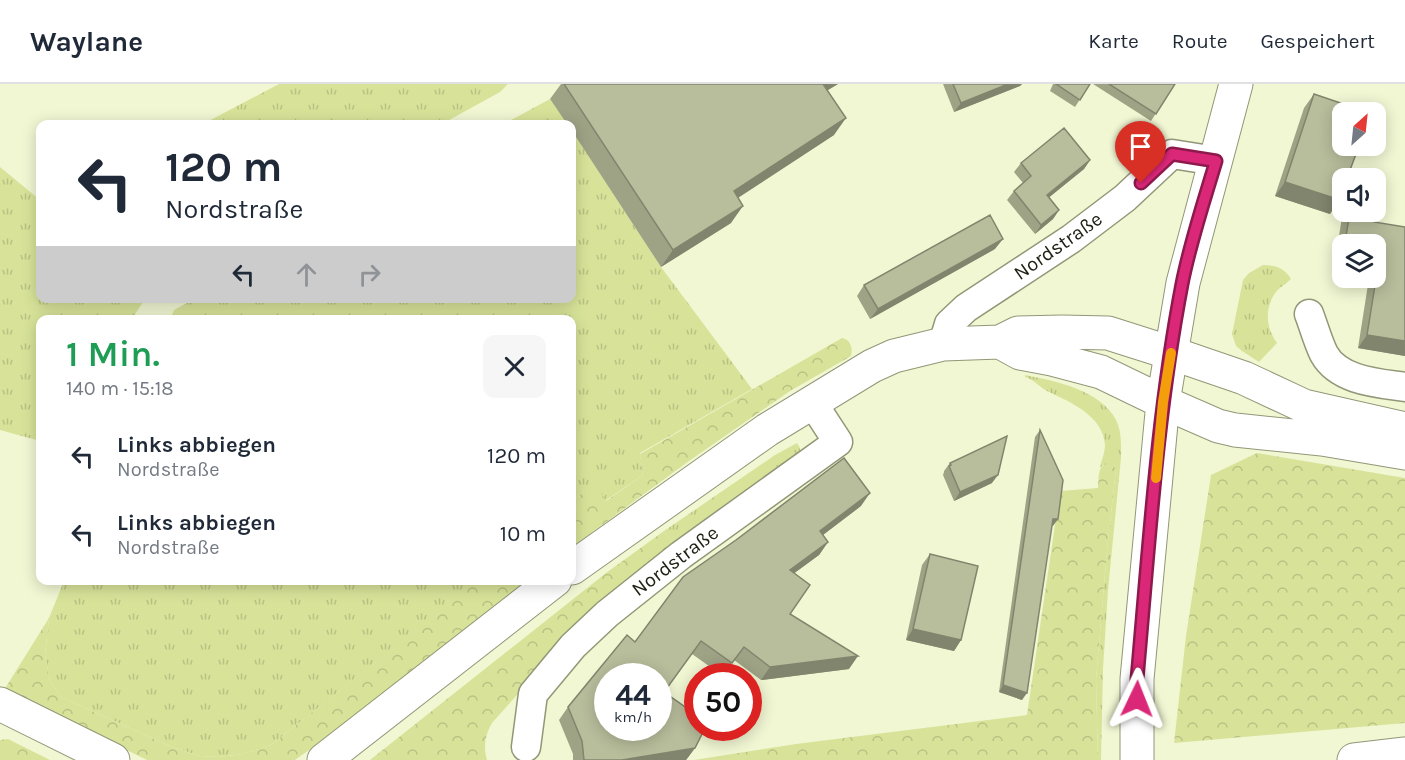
<!DOCTYPE html>
<html lang="de">
<head>
<meta charset="utf-8">
<style>
  :root { --surface:#fff; --page:#f6f6f7; --text:#1f2937; --muted:#747a83; --line:#e0e1e3 }
  body { margin:0; font-family:Karla,sans-serif; background:var(--page); color:var(--text); height:100vh; display:flex; flex-direction:column; font-size:22px; white-space:nowrap }
  * { box-sizing:border-box; margin:0 }
  p { font-size:20px; color:var(--muted) }
  .icon { flex:none; width:33px; height:33px; fill:none; stroke:currentColor; stroke-width:2; stroke-linecap:round; stroke-linejoin:round }
  .map { position:relative; flex:1; overflow:hidden }
  .panel { position:absolute; left:36px; top:231px; width:540px; height:270px; display:flex; flex-direction:column; background:var(--surface); border-radius:12px; box-shadow:0 3px 15px #0003 }
  .panel>* { flex:none }
  .top-card { position:absolute; left:36px; top:36px; width:540px; height:183px; border-radius:12px; box-shadow:0 3px 15px #0003; background:#fff; color:var(--text); overflow:hidden }
  .needle { width:39px; rotate:27deg }
  .fabs { position:absolute; left:1332px; top:18px; display:grid; gap:12px }
  .fabs a { display:grid; place-items:center; width:54px; height:54px; border-radius:12px; background:var(--surface); box-shadow:0 3px 15px #0003; font-size:30px }
  .speed { position:absolute; left:594px; top:579px; display:flex; gap:12px; font-size:30px; font-weight:700; text-align:center }
  .speed>* { display:grid; place-content:center; width:78px; height:78px; border-radius:50%; background:var(--surface); box-shadow:0 3px 15px #0003; line-height:1 }
  .speed small { font-size:15px; font-weight:400 }
  .speed .limit { border:9px solid #d22; background:#fff; color:#111 }
  .pin { position:absolute; display:grid; place-items:center; width:51px; height:51px; color:#fff; margin:-62px -26px; border-radius:50% 50% 50% 0; rotate:-45deg; box-shadow:0 0 6px #0007 }
  .pin .icon { rotate:45deg }
  .me { position:absolute; width:66px; margin:-33px; rotate:2deg; stroke-linejoin:round; filter:drop-shadow(0 0 4px #0008) }
  .turn { display:flex; align-items:center; gap:21px; height:126px; padding:0 30px; font-size:27px }
  .turn .icon { width:78px; height:78px; stroke-width:2.5 }
  .turn b { display:block; font-size:42px; line-height:51px }
  .lanes { display:flex; align-items:center; height:57px; padding:0 30px; background:#0003; justify-content:center; gap:30px; direction:ltr }
  .lanes .off { opacity:.35 }
  .round { display:grid; place-items:center; flex:none; width:63px; height:63px; border-radius:12px; background:var(--page) }
  .headline { display:flex; align-items:center; justify-content:space-between; height:102px; padding:0 30px }
  h1 { font-size:36px; font-weight:600; line-height:45px; color:#1e9e55 }
  ul { padding:0; list-style:none }
  li { display:flex; align-items:center; gap:18px; height:78px; padding:0 30px }
  li div { flex:1 }
  li b { display:block; font-size:22px }
  li em { font-style:normal }
  header { display:flex; align-items:center; gap:36px; box-sizing:border-box; height:84px; padding:0 30px; background:var(--surface); border-bottom:2px solid var(--line) }
  header strong { font-size:28px }
  nav { display:flex; gap:33px; margin-inline-start:auto; font-size:21px }
  .map>svg:first-child { display:block }
  .grass { fill:url(#grass-tufts) }
  .forest { fill:url(#forest-crowns) }
  .lines { fill:none; stroke-linecap:round; stroke-linejoin:round }
  .street-casing { stroke:#929777; stroke-width:31 }
  .secondary-casing { stroke:#929777; stroke-width:35 }
  .highway-casing { stroke:#929777; stroke-width:35 }
  .street { stroke:#fff; stroke-width:28 }
  .secondary { stroke:#fff; stroke-width:33 }
  .highway { stroke:#fff; stroke-width:33 }
  .wall { fill:#9ea386 }
  .shaded-wall { fill:#81856d }
  .building { fill:#b8be9c; stroke:#81856d; stroke-width:1.5; fill-rule:evenodd }
  .route-casing { stroke:#8e194d; stroke-width:15 }
  .route { stroke:#db2777; stroke-width:10 }
  .slow { stroke:#f59e0b; stroke-width:10 }
  .labels { text-anchor:middle; dominant-baseline:central; stroke-width:5; stroke-linejoin:round; paint-order:stroke }
  .street-label { font-size:20px; fill:#202215; stroke:#fff }
</style>
</head>
<body>
<header>
<strong>Waylane</strong>
<nav><a>Karte</a><a>Route</a><a>Gespeichert</a></nav>
</header>
<div class="map">
<svg width="1405" height="676" viewBox="0 0 1405 676">
  <defs>
    <pattern id="grass-tufts" width="24" height="20" patternUnits="userSpaceOnUse" patternTransform="scale(1.5)"><rect width="24" height="20" fill="#d8e399"/><path d="M3 7l-1-3M5 7V3M7 7l1-3M15 17l-1-3M17 17v-4M19 17l1-3" fill="none" stroke="#b9c283"/></pattern>
    <pattern id="forest-crowns" width="20" height="18" patternUnits="userSpaceOnUse" patternTransform="scale(1.5)"><rect width="20" height="18" fill="#d8e399"/><path d="M2 6a3 3 0 1 1 6 0M12 15a3 3 0 1 1 6 0" fill="none" stroke="#b9c283"/></pattern>
  </defs>
  <rect width="100%" height="100%" fill="#f1f7d3"/>
  <path class="grass" d="M279,0H508L500,8L442,40H203Z
    M550,15L567,40H504Z
    M572,47L661,183L752,305L640,369L643,391L605,417L595,401L572,417V236H170L174,226L194,215L572,214Z
    M0,83L40,116V214L145,215L132,235L40,236V357L0,346Z
    M1263,181C1275,181 1285,184 1291,195C1286,200 1280,203 1276,208C1264,224 1266,244 1277,259L1259,278L1242,267L1236,262L1232,250L1243,196L1249,189Z
    M1025,291C1055,297 1101,306 1116,336C1122,348 1121,361 1121,374L1108,506L1103,585L1101,676H1098L1096,595L1107,466L1116,385L1103,381L1100,384C1101,377 1105,369 1105,361C1103,332 1072,319 1049,308C1040,304 1035,296 1025,293Z
    M797,359L800,364V368L677,466L664,447L775,371Z
    M460,496L467,507L271,661L243,670L218,673L200,672L172,663L61,613L50,597L45,571L49,534L64,497Z"/>
  <path class="forest" d="M842,254C851,256 853,264 851,272L790,307L689,377L572,463V417L595,400L606,417L643,391L640,370Z
    M1257,369L1405,394V639L1174,659L1186,552L1211,391Z
    M1107,380L1112,381L1116,385L1107,466L1096,595L1098,676H694L796,660L1027,631L1060,407L1098,404C1099,395 1097,382 1107,380Z
    M664,447L677,466L557,566L492,639C485,651 483,662 487,676H370L606,489Z
    M460,497H527L323,656L295,676H147L4,606L49,534L45,571L50,597L61,613L172,663L200,672L218,673L243,670L271,661L466,507Z
    M8,655L50,676H0V656Z"/>
  <g class="lines">
    <g class="street-casing">
      <path id="street" d="M1309,230C1314,243 1318,258 1324,270C1339,297 1378,299 1405,303
        M943,260L949,240L966,224L1071,155L1125,114L1172,70L1216,77
        M526,663L533,610L573,562L607,530L681,471L838,358L812,318"/>
    </g>
    <g class="secondary-casing">
      <path id="secondary" d="M1000,258L1020,269L1052,275L1101,288L1163,318
        M572,484L767,346L872,282L894,272L943,260L1000,258L1018,249L1062,248L1108,249L1171,269
        M0,620L113,676
        M324,676L555,496
        M1137,676V595L1163,318L1183,199L1236,0"/>
    </g>
    <g class="highway-casing">
      <path id="highway" d="M1171,269L1244,294L1304,322L1405,345
        M1163,318L1218,342L1235,346L1322,355L1405,369
        M1354,676L1405,670"/>
    </g>
    <use href="#street" class="street"/>
    <use href="#secondary" class="secondary"/>
    <use href="#highway" class="highway"/>
  </g>
  <path class="wall" d="M561,0H838L828,6L834,51L738,114L731,139L661,183L572,47V40H567L550,15Z
    M943,0H1022L1020,2L954,28Z
    M1053,0H1090L1075,23L1050,7Z
    M1093,0H1175L1151,37Z
    M1314,10L1330,130L1275,112L1304,24Z
    M1090,76L1084,85L1049,113L1059,126L1053,135L1035,150L1007,116L1014,107L1023,99L1014,88L1021,79Z
    M1346,128H1376L1374,138L1405,272L1358,264L1369,194H1376V160H1342V172L1336,171L1342,133Z
    M995,165L870,235L857,212L864,201Z
    M1040,346L1058,435L1052,442L1022,616L999,608L1035,353Z
    M950,379L992,399L954,417L943,391L944,388V387Z
    M861,422L823,451L828,458L819,471L794,489L790,530L849,585L761,596L734,576L723,592L692,570L664,609L695,664L686,676H573V670L559,636L568,623L635,558Z
    M930,470L961,556L954,567L906,556L922,481Z"/>
  <path class="shaded-wall" d="M822,0H838L811,16Z
    M1008,0H1022L1020,2L954,28L961,19Z
    M846,34L834,51L722,124L734,107Z
    M1090,76L1084,85L1041,120L1047,111Z
    M1285,98L1340,116L1330,130L1275,112Z
    M743,122L731,139L661,183L673,166Z
    M1059,126L1053,135L1035,150L1041,141Z
    M1003,155L995,165L870,235L878,225Z
    M1345,158L1362,160H1343Z
    M1342,161V172L1336,171Z
    M1376,163L1381,164L1376,171Z
    M1367,251L1405,257V272L1358,264Z
    M998,391L992,399L954,417L960,408Z
    M870,409L861,422L811,460L820,447Z
    M1053,435H1058L1053,442H1048Z
    M828,458L819,471L781,499L790,486Z
    M913,545L961,556L954,567L906,556Z
    M858,572L849,585L761,596L770,583Z
    M1003,601L1027,609L1022,616L999,608Z
    M695,664L686,676H622Z"/>
  <path class="building" d="M564,0H823L846,34L734,107L743,122L673,166Z
    M953,0H1008L961,19Z
    M1056,0H1090L1080,16Z
    M1109,0H1175L1156,30Z
    M1314,10L1367,28H1342V62H1359L1347,94H1342V109L1340,116L1285,98Z
    M1064,44L1090,76L1047,111L1059,126L1041,141L1014,107L1031,92L1021,79Z
    M1376,123L1377,124L1374,138L1405,143V257L1367,251L1381,164L1376,163V160H1362L1345,158L1350,128H1376Z
    M990,131L1003,155L878,225L864,201Z
    M1040,346L1063,396L1058,435H1053L1027,609L1003,601Z
    M1007,352L998,391L960,408L949,382L951,381L950,379Z
    M844,374L870,409L820,447L828,458L790,486L810,501L790,530L858,572L770,583L744,563L732,579L701,557L664,608L698,632V644H705L695,664L622,676H584L582,657L568,623L627,551L635,558L683,493L736,456ZM608,592H658V644H608Z
    M930,470L978,482L961,556L913,545Z"/>
  <g class="lines">
    <g class="route-casing">
      <path id="route" d="M1137,615V595C1149,463 1157,330 1182,200C1190,159 1204,117 1216,77L1172,70L1141,99"/>
    </g>
    <use href="#route" class="route"/>
    <path class="slow" d="M1156,394L1163,318L1171,269"/>
  </g>
  <g class="labels">
    <g class="street-label">
      <text transform="translate(1058 162) rotate(-35)">Nordstraße</text>
      <text transform="translate(675 477) rotate(-37)">Nordstraße</text>
    </g>
  </g>
</svg>
<div class="fabs">
<a><svg class="needle" viewBox="-14 -14 28 28"><path d="M0-13l5 13h-10z" fill="#e53935"/><path d="M0 13l5-13h-10z" fill="#747a83"/></svg></a>
<a><svg class="icon" aria-label="sound" viewBox="0 0 24 24"><path d="M4 9h4l5-4v14l-5-4H4zM17 9q2 3 0 6"/></svg></a>
<a><svg class="icon" aria-label="layers" viewBox="0 0 24 24"><path d="M12 4l9 5-9 5-9-5zM3 14l9 5 9-5"/></svg></a>
</div>
<div class="speed"><div>44<small>km/h</small></div><div class="limit">50</div></div>
<div class="pin" style="left:1141px;top:99px;background:#d93025"><svg class="icon" aria-label="arrive" viewBox="0 0 24 24"><path d="M6 21V4h12l-3 4 3 4H6"/></svg></div>
<svg class="me" style="left:1137px;top:615px" viewBox="-20 -20 40 40"><path d="M0-17L14 15 0 8-14 15z" fill="#db2777" stroke="#fff" stroke-width="4"/></svg>
<div class="top-card">
<div class="turn"><svg class="icon" aria-label="left" viewBox="0 0 24 24"><path d="M17 20v-9H6M10 6l-5 5 5 5"/></svg><div><b>120 m</b>Nordstraße</div></div>
<div class="lanes"><svg class="icon" aria-label="left" viewBox="0 0 24 24"><path d="M17 20v-9H6M10 6l-5 5 5 5"/></svg><svg class="icon off" aria-label="ahead" viewBox="0 0 24 24"><path d="M12 20V5M6 11l6-6 6 6"/></svg><svg class="icon off" aria-label="right" viewBox="0 0 24 24"><path d="M7 20v-9h11M14 6l5 5-5 5"/></svg></div>
</div>
<section class="panel">
<div class="headline"><div><h1>1 Min.</h1><p>140 m · 15:18</p></div><a class="round"><svg class="icon" aria-label="close" viewBox="0 0 24 24"><path d="M6 6l12 12M18 6L6 18"/></svg></a></div>
<ul>
<li><svg class="icon" aria-label="left" viewBox="0 0 24 24"><path d="M17 20v-9H6M10 6l-5 5 5 5"/></svg><div><b>Links abbiegen</b><p>Nordstraße</p></div><em>120 m</em></li>
<li><svg class="icon" aria-label="left" viewBox="0 0 24 24"><path d="M17 20v-9H6M10 6l-5 5 5 5"/></svg><div><b>Links abbiegen</b><p>Nordstraße</p></div><em>10 m</em></li>
</ul>
</section>
</div>
</body>
</html>
